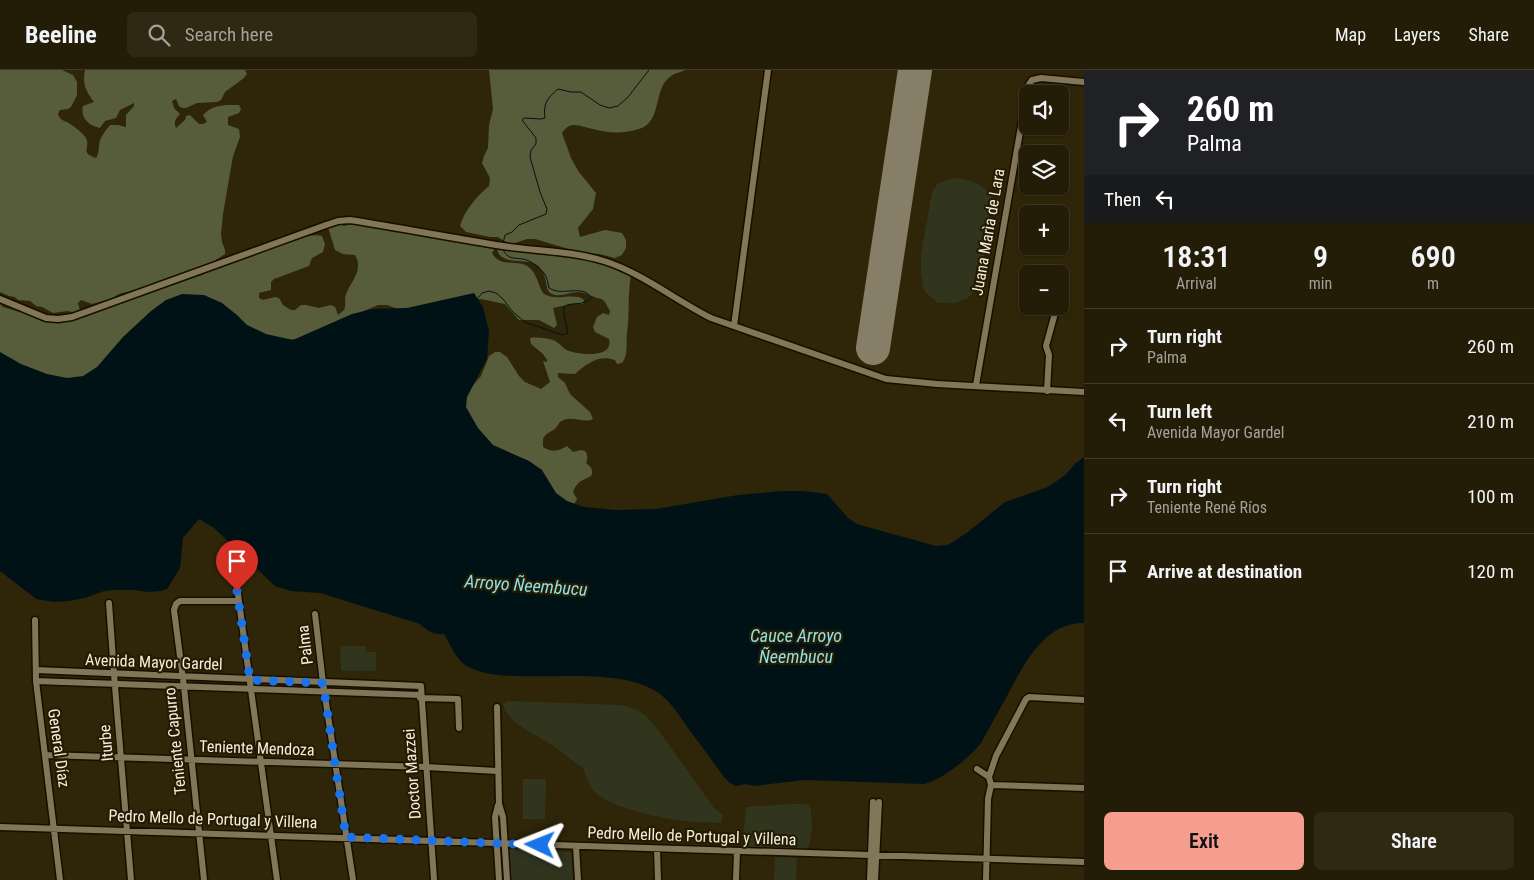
<!DOCTYPE html>
<html lang="en">
<head>
<meta charset="utf-8">
<style>
  :root { --surface:#231c06; --page:#2f2914; --text:#f1f3f6; --muted:#a3a19b; --line:#403a28; --accent:#f59d8e }
  body { margin:0; font-family:"Roboto Condensed",sans-serif; background:var(--page); color:var(--text); height:100vh; display:flex; flex-direction:column; font-size:19px; white-space:nowrap }
  * { box-sizing:border-box; margin:0 }
  p { font-size:16px; color:var(--muted) }
  .icon { flex:none; width:28px; height:28px; fill:none; stroke:currentColor; stroke-width:2; stroke-linecap:round; stroke-linejoin:round }
  .map { position:relative; flex:1; overflow:hidden }
  .details { display:flex; flex-direction:column; background:var(--surface); width:450px }
  .details>* { flex:none }
  .guide { background:#202124; color:#fff; overflow:hidden }
  .tools { position:absolute; left:1019px; top:15px; display:grid; gap:10px }
  .tools a { display:grid; place-items:center; width:50px; height:50px; border-radius:8px; background:var(--surface); box-shadow:0 1px 4px #0004,0 0 0 1px var(--line); font-size:25px }
  .pin { position:absolute; display:grid; place-items:center; width:42px; height:42px; color:#fff; margin:-51px -21px; border-radius:50% 50% 50% 0; rotate:-45deg; box-shadow:0 0 5px #0007 }
  .pin .icon { rotate:45deg }
  .me { position:absolute; width:55px; margin:-28px; rotate:272deg; stroke-linejoin:round; filter:drop-shadow(0 0 4px #0008) }
  .turn { display:flex; align-items:center; gap:18px; height:105px; padding:0 20px; font-size:22px }
  .turn .icon { width:65px; height:65px; stroke-width:2.5 }
  .turn b { display:block; font-size:35px; line-height:42px }
  .then { display:flex; align-items:center; height:48px; padding:0 20px; background:#0003; gap:10px; font-size:19px }
  .eta { display:flex; justify-content:space-evenly; align-items:center; height:85px; text-align:center }
  .eta b { font-size:30px; font-weight:600; line-height:35px }
  .primary-button { display:flex; gap:10px; margin-top:auto; padding:10px 20px }
  .primary-button a { flex:1; height:58px; border-radius:8px; background:var(--accent); color:#111; font-size:20px; font-weight:600; line-height:58px; text-align:center }
  .primary-button a+a { background:var(--page); color:var(--text) }
  ul { padding:0; list-style:none }
  li { display:flex; align-items:center; gap:15px; height:75px; padding:0 20px; border-top:1px solid var(--line) }
  li div { flex:1 }
  li b { display:block; font-size:19px }
  li em { font-style:normal }
  header { display:flex; align-items:center; gap:30px; box-sizing:border-box; height:70px; padding:0 25px; background:var(--surface); border-bottom:1px solid var(--line) }
  header strong { font-size:24px }
  nav { display:flex; gap:28px; margin-inline-start:auto; font-size:18px }
  .search { width:350px; height:45px; background:var(--page); display:flex; align-items:center; gap:12px; box-sizing:border-box; padding:0 18px; border-radius:8px; color:var(--muted); font-size:19px }
  main { display:flex; flex:1; min-height:0 }
  .map>svg:first-child { display:block }
  .green { fill:#31351e }
  .forest { fill:#575d3b }
  .water { fill:#001216 }
  .lines { fill:none; stroke-linecap:round; stroke-linejoin:round }
  .stream { stroke:#001216; stroke-width:1 }
  .runway { stroke:#867e66; stroke-width:34 }
  .minor-casing { stroke:#170e00; stroke-width:9 }
  .minor { stroke:#827658; stroke-width:6 }
  .route { stroke:#1a73e8; stroke-width:9; stroke-dasharray:0 16.2 }
  .labels { text-anchor:middle; dominant-baseline:central; stroke-width:4.5; stroke-linejoin:round; paint-order:stroke }
  .street-label { font-size:16px; fill:#f4eede; stroke:#261c01 }
  .water-label { font-size:18px; font-style:italic; fill:#8ce0eb; stroke:#261c01 }
</style>
</head>
<body>
<header>
<strong>Beeline</strong>
<div class="search"><svg class="icon" aria-label="search" viewBox="0 0 24 24"><circle cx="10" cy="10" r="6"/><path d="M15 15l6 6"/></svg>Search here</div>
<nav><a>Map</a><a>Layers</a><a>Share</a></nav>
</header>
<main>
<div class="map">
<svg width="1084" height="810" viewBox="0 0 1084 810">
  <rect width="100%" height="100%" fill="#2f2508"/>
  <path class="green" d="M955,108C972,109 979,113 991,125L981,213L968,228L956,233H938L924,221L921,204V185L932,122L938,113Z
    M340,576H366V582H376V601H341Z
    M508,631L622,635L637,640L647,647L659,661L714,738L723,745L721,753C709,752 697,753 686,751C664,749 610,738 595,722C589,715 586,706 583,698C570,690 560,679 547,672C531,662 509,654 503,634Z
    M523,709H546L545,749H523Z
    M792,734H805L808,735L811,739L812,759L809,776L803,781L791,779L766,780L750,779L746,776L743,769L746,737Z
    M509,779L571,782L573,810H511Z
    M775,787L797,788L796,810H774Z"/>
  <path class="forest" d="M0,0H62L73,5L77,12V25L71,37L68,39L60,40L58,44C60,51 65,50 70,54C75,57 83,63 86,68C91,78 79,82 96,88C100,82 98,77 100,70C102,65 106,60 110,55H118L126,57V45L134,36V33L120,40L116,48L105,51L100,58C89,56 80,48 83,36L94,32C86,21 82,14 85,0H245L247,4L244,8L225,22L221,30L217,32L197,33L186,38H182L179,36L176,29L172,31L174,38L180,44C176,48 173,52 176,58L185,50L186,46L190,45L199,54H203L207,52L203,45C213,34 225,35 239,35L241,39L239,43L228,47V55L239,59L240,67L233,86L223,144L221,164L222,172L225,180V184L211,193L181,204L169,207L150,216L119,224L111,229L92,234L81,230L78,233L80,241L76,243L68,241L53,243L42,237L36,236L30,231L18,230L15,227L9,226L0,222Z
    M489,0H686C681,2 675,3 671,6C652,19 663,52 639,59C624,64 607,63 593,59C587,58 580,55 574,55C568,55 565,59 562,63L571,88L579,102L596,123L593,139L578,158L580,167L605,160L622,163L626,170V178L622,185L615,188L599,184L582,183L535,169H527L512,174L504,171L498,167H490L466,162L460,156C464,141 477,126 489,116L490,108L482,93L484,86L488,78L489,55L493,39Z
    M340,154L344,156L352,154L494,176V180L492,183C500,198 515,189 527,196C539,203 538,221 546,225C558,231 576,222 584,230L583,234H571L553,238L557,255L554,258L539,250H519L505,234L481,229H472L454,234L398,239L387,235H378L298,269L286,270L143,250L130,261L91,315L0,294V234L3,237L36,247L57,252L202,205C214,198 228,192 241,188C245,187 249,188 253,186C269,180 306,161 322,166L325,174L323,182L312,188L309,196L274,209L271,212V220L259,223V228L263,230L275,227L279,228L283,235L291,240H295L301,235H306L319,238L331,235L335,237L338,245L344,240C346,236 345,232 345,228C348,213 365,202 355,185L343,184L335,180L328,157L331,155Z
    M497,178L581,187L632,201C627,221 630,243 627,263C626,270 628,283 624,290C622,294 621,293 617,294L615,290C599,284 586,294 575,304L558,303V307L565,313L570,324L590,342L593,349C583,354 570,344 560,352C559,353 556,358 555,359C550,362 546,363 543,369V377C553,383 558,381 567,376L573,382L581,380L585,381C588,385 588,388 586,393C591,397 594,400 591,406C582,411 577,411 573,422L577,429L573,436L485,383L462,328L481,306L489,286L495,282H500L507,287L519,306L525,312L541,319L550,312L543,291L547,292V290L543,284L531,274L530,268C538,267 546,268 553,270C559,272 563,279 569,281C581,285 614,288 609,269L595,262L593,257L597,247L603,243L609,245L610,241C608,238 606,233 604,231C601,228 600,229 597,228C586,224 584,221 571,223C565,224 558,227 552,224C543,221 550,200 533,193C521,189 499,195 497,178Z"/>
  <path class="water" d="M474,223L483,237L489,261L487,289L467,327L466,337L478,358L493,375L529,391L542,400L556,423L567,431L584,437L616,440L656,439L738,425L782,421H803L827,424L848,448L857,454L936,476L948,475L968,462L1005,432L1048,417L1065,405L1076,393L1084,387V553C1044,552 1023,596 1007,626C998,642 990,657 981,673C969,688 942,710 924,714L804,710L754,716L745,714L736,716L730,713L724,707C713,692 702,676 690,661C680,647 669,627 652,619C616,600 558,608 517,606C500,606 480,604 465,595C455,588 450,574 444,564C433,565 428,561 420,554L320,523L291,521L275,516L214,458L199,449L183,468L180,498L167,519L161,521L148,522L134,520H116L104,521L85,528L69,531L54,532L36,529L0,501V282L21,294L47,304L67,308L83,306L97,297L123,267L151,241L166,230L182,224L204,225L222,233L237,245L247,255L266,264L293,270L352,244L373,239L407,238Z"/>
  <g class="lines">
    <path class="stream" d="M503,173L505,165L512,162L519,155L546,144L547,139L540,122L530,87L531,80L536,74V68L522,50L524,48L541,49L545,48C543,34 547,28 558,19L571,22H581L600,35L609,38L618,36L628,27L649,0
      M478,228L482,223L489,221L496,223L503,229L513,242L525,252L562,265L568,263L564,245V237C571,231 583,237 591,228C586,216 567,223 557,221C555,221 551,219 549,218C548,213 547,207 544,203C540,198 532,192 527,190C517,187 507,191 503,179"/>
    <path class="runway" d="M873,278L915,0"/>
    <g class="minor-casing">
      <path id="minor" d="M0,229L46,248L58,249L72,247L326,155L338,151L350,150C401,158 452,168 503,176C536,181 572,181 604,191C642,203 675,230 711,248L886,309L937,314L1084,322
        M734,256L768,0
        M976,315L1028,16L1032,10L1041,8L1084,12
        M1047,321L1049,285L1046,276L1057,236
        M229,492L236,510L277,810
        M109,533L114,604L131,810
        M315,544L323,613L353,810
        M35,550L36,611L60,810
        M36,600L421,616L434,810
        M36,611L420,625
        M420,628L458,629L459,658
        M497,637L499,734L503,747L507,810
        M46,685L426,697L497,701
        M977,699L989,707
        M991,715L1084,718
        M498,735L495,747L499,810
        M0,757L1084,792
        M576,776L578,810
        M657,779L658,810
        M204,810L184,617L174,540L176,534L180,531H238
        M736,810L737,781
        M870,810L873,732
        M875,810L879,732
        M986,810L988,729L991,715L989,707L996,686L1026,629L1029,627L1084,630"/>
    </g>
    <use href="#minor" class="minor"/>
  </g>
  <g class="lines">
    <path class="route" d="M237,521L250,610L323,613L346,767L540,775"/>
  </g>
  <g class="labels">
    <g class="street-label">
      <text transform="translate(988 162) rotate(-80)">Juana Marìa de Lara</text>
      <text transform="translate(305 575) rotate(-97)">Palma</text>
      <text transform="translate(154 592) rotate(2)">Avenida Mayor Gardel</text>
      <text transform="translate(175 671) rotate(-96)">Teniente Capurro</text>
      <text transform="translate(106 673) rotate(-95)">Iturbe</text>
      <text transform="translate(59 678) rotate(82)">General Díaz</text>
      <text transform="translate(257 678) rotate(2)">Teniente Mendoza</text>
      <text transform="translate(412 704) rotate(-94)">Doctor Mazzei</text>
      <text transform="translate(213 749) rotate(2)">Pedro Mello de Portugal y Villena</text>
      <text transform="translate(692 766) rotate(2)">Pedro Mello de Portugal y Villena</text>
    </g>
    <g class="water-label">
      <text transform="translate(526 515) rotate(4)">Arroyo Ñeembucu</text>
      <text x="796" y="565">Cauce Arroyo<tspan x="796" dy="21">Ñeembucu</tspan></text>
    </g>
  </g>
</svg>
<div class="tools">
<a><svg class="icon" aria-label="sound" viewBox="0 0 24 24"><path d="M4 9h4l5-4v14l-5-4H4zM17 9q2 3 0 6"/></svg></a>
<a><svg class="icon" aria-label="layers" viewBox="0 0 24 24"><path d="M12 4l9 5-9 5-9-5zM3 14l9 5 9-5"/></svg></a>
<a>+</a>
<a>−</a>
</div>
<div class="pin" style="left:237px;top:521px;background:#d93025"><svg class="icon" aria-label="arrive" viewBox="0 0 24 24"><path d="M6 21V4h12l-3 4 3 4H6"/></svg></div>
<svg class="me" style="left:540px;top:775px" viewBox="-20 -20 40 40"><path d="M0-17L14 15 0 8-14 15z" fill="#1a73e8" stroke="#fff" stroke-width="4"/></svg>
</div>
<section class="details">
<div class="guide">
<div class="turn"><svg class="icon" aria-label="right" viewBox="0 0 24 24"><path d="M7 20v-9h11M14 6l5 5-5 5"/></svg><div><b>260 m</b>Palma</div></div>
<div class="then">Then<svg class="icon" aria-label="left" viewBox="0 0 24 24"><path d="M17 20v-9H6M10 6l-5 5 5 5"/></svg></div>
</div>
<div class="eta">
<div><b>18:31</b><p>Arrival</p></div>
<div><b>9</b><p>min</p></div>
<div><b>690</b><p>m</p></div>
</div>
<ul>
<li><svg class="icon" aria-label="right" viewBox="0 0 24 24"><path d="M7 20v-9h11M14 6l5 5-5 5"/></svg><div><b>Turn right</b><p>Palma</p></div><em>260 m</em></li>
<li><svg class="icon" aria-label="left" viewBox="0 0 24 24"><path d="M17 20v-9H6M10 6l-5 5 5 5"/></svg><div><b>Turn left</b><p>Avenida Mayor Gardel</p></div><em>210 m</em></li>
<li><svg class="icon" aria-label="right" viewBox="0 0 24 24"><path d="M7 20v-9h11M14 6l5 5-5 5"/></svg><div><b>Turn right</b><p>Teniente René Ríos</p></div><em>100 m</em></li>
<li><svg class="icon" aria-label="arrive" viewBox="0 0 24 24"><path d="M6 21V4h12l-3 4 3 4H6"/></svg><div><b>Arrive at destination</b></div><em>120 m</em></li>
</ul>
<div class="primary-button"><a>Exit</a><a>Share</a></div>
</section>
</main>
</body>
</html>
